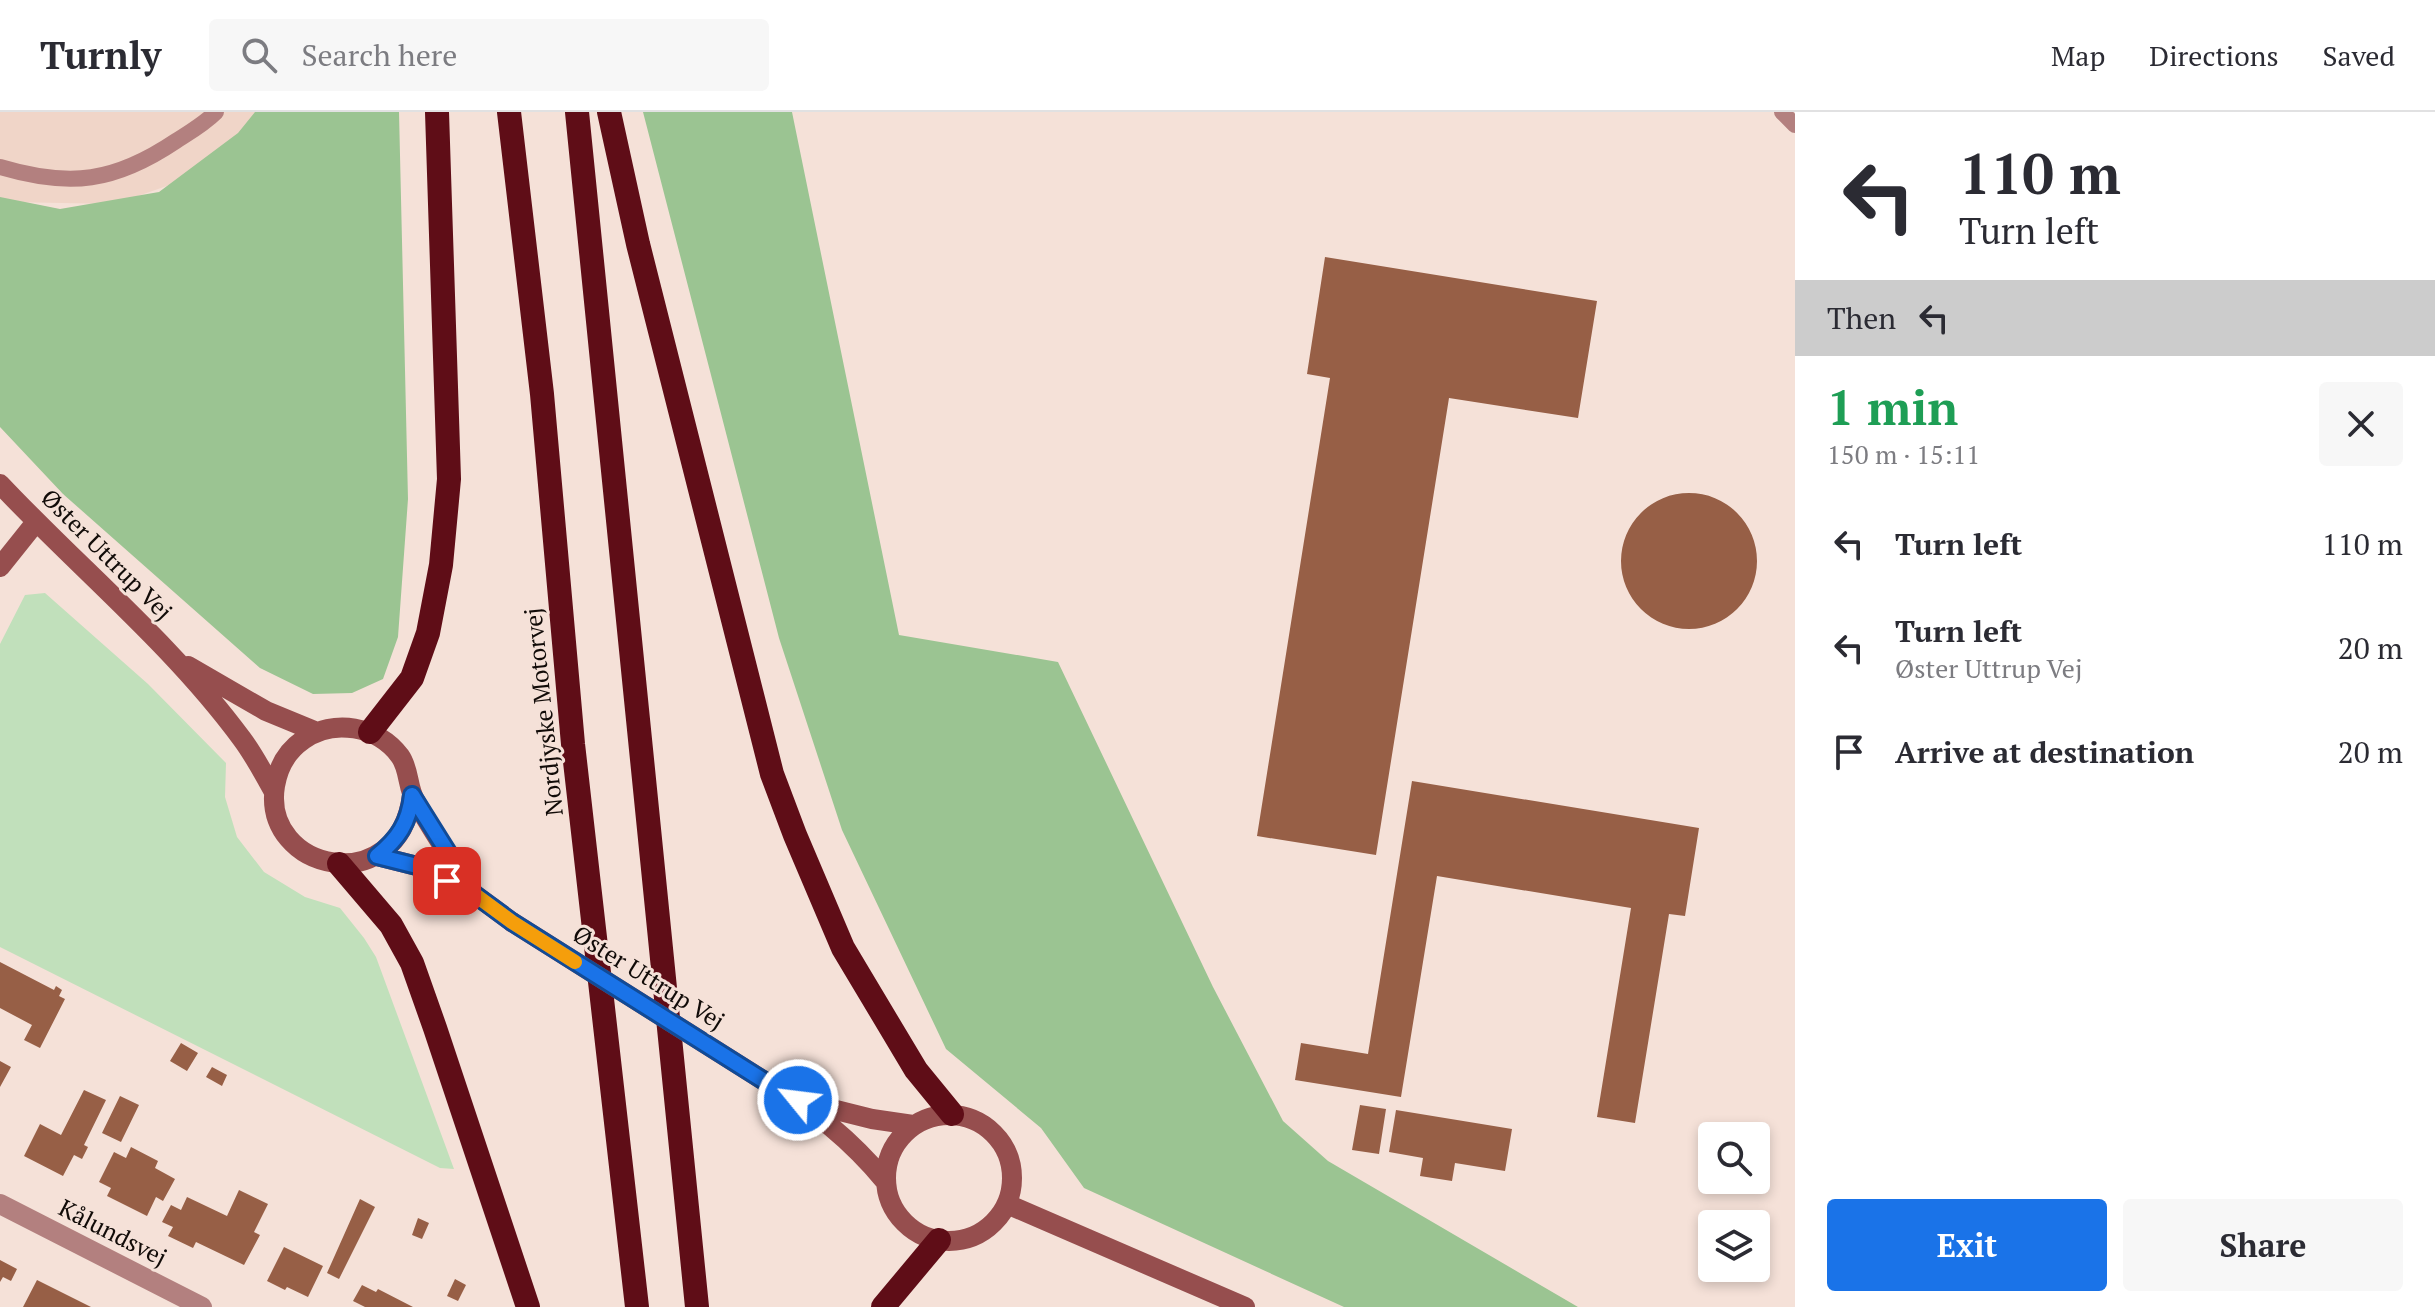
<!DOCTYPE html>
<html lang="en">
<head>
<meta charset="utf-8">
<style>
  :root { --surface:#fff; --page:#f7f7f7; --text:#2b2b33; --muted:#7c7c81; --line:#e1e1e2; --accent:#1a73e8 }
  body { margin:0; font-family:"PT Serif",serif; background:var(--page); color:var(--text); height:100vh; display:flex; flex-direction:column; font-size:30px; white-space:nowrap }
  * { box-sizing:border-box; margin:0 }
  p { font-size:26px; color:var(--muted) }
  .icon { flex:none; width:44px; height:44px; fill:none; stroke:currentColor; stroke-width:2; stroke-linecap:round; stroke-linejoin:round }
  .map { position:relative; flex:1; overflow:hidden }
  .panel { display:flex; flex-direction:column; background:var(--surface); width:640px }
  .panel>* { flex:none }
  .top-card { background:#fff; color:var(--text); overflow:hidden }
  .fabs { position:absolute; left:1698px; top:1010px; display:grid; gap:16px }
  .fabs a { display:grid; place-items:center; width:72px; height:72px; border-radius:8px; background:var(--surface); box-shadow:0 4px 12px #0003; font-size:40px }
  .pin { position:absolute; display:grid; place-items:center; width:68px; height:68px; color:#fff; margin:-34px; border-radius:16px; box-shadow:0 4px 12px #0006 }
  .me { position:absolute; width:88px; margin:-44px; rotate:299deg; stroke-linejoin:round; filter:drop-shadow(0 0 6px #0008) }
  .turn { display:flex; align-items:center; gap:28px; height:168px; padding:0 32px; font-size:36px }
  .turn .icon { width:104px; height:104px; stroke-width:2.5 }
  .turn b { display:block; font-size:56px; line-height:68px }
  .then { display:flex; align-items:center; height:76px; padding:0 32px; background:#0003; gap:16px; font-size:30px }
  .round { display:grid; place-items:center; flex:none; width:84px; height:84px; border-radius:8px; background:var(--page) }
  .summary { display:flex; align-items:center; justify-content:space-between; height:136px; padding:0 32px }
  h1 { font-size:48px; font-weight:800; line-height:60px; color:#1e9e55 }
  .cta { display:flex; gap:16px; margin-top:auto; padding:16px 32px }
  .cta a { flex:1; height:92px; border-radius:8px; background:var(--accent); color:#fff; font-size:32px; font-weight:800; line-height:92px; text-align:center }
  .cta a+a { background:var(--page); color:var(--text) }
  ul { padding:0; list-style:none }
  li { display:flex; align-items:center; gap:24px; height:104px; padding:0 32px }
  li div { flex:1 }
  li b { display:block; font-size:30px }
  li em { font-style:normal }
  header { display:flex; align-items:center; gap:48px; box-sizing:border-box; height:112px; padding:0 40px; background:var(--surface); border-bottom:2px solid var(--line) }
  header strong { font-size:38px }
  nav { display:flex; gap:44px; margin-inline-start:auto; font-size:28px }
  .search { width:560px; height:72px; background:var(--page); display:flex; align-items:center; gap:20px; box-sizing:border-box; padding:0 28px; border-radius:8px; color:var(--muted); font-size:30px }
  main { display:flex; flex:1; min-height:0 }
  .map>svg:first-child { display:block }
  .built { fill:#f0d5c8 }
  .green { fill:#c1e0bb }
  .forest { fill:#9bc492 }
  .building { fill:#975f46 }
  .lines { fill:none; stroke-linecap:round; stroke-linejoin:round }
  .lane { stroke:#b3807f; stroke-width:16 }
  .street { stroke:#b3807f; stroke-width:20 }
  .secondary { stroke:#964e4e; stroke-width:20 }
  .highway { stroke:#5f0d17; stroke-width:24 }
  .secondary-bridge { stroke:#964e4e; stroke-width:20 }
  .route-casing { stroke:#114b97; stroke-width:20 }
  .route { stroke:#1a73e8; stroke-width:14 }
  .slow { stroke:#f59e0b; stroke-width:14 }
  .labels { text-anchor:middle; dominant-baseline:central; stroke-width:6; stroke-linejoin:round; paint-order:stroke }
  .street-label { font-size:24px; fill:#110b08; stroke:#f5e1d8 }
</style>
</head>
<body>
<header>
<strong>Turnly</strong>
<div class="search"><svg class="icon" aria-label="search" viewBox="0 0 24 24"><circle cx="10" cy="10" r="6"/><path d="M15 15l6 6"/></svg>Search here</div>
<nav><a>Map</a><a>Directions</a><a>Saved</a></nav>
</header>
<main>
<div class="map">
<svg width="1795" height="1195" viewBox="0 0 1795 1195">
  <rect width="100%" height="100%" fill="#f5e1d8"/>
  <path class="built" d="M0,0H263L204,61L115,92L9,90L0,86Z"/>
  <path class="green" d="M45,481L148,572L226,651L225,685L237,725L264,760L305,785L340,796L364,826L376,845L454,1057L440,1056L0,835V532L25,483Z"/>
  <path class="forest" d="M255,0H399L408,387L398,525L383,567L352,581L313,582L260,556L63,382L0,315V85L60,97L159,80L238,21Z
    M643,0H792L899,523L1058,550L1213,875L1283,1009L1328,1049L1578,1195H1344L1084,1076L1041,1016L946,937L842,718L779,526Z"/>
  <path class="building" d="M1325,145L1597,189L1578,306L1449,286L1376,743L1257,724L1330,266L1307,262Z
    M1621 449a68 68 0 1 1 136 0a68 68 0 1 1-136 0Z
    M1412,669L1699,716L1685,804L1669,802L1635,1011L1597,1005L1631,796L1437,764L1401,985L1295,968L1301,931L1368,942Z
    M0,850L54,878L56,874L62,878L59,884L65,887L40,936L24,928L32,913L0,896Z
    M181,931L198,941L187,959L170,949Z
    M0,949L11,955L0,975Z
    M212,955L227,963L222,974L206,965Z
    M84,978L106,988L84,1033L88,1035L82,1047L74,1043L63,1064L24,1044L40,1012L61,1023Z
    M120,984L139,993L121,1030L102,1021Z
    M1360,993L1386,997L1379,1042L1352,1038Z
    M1396,998L1512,1017L1505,1059L1455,1051L1452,1069L1420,1064L1423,1046L1389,1040Z
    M131,1035L158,1049L155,1056L175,1067L163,1089L156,1085L147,1104L107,1084L111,1076L99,1070L114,1040L126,1046Z
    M239,1078L268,1092L254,1120L260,1123L244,1153L196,1130L193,1136L168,1124L173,1115L162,1110L171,1093L181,1098L187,1085L227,1104Z
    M360,1087L375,1095L339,1167L327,1161Z
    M418,1106L429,1111L422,1127L412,1123Z
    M284,1135L323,1154L308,1185L287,1175L285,1178L267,1169Z
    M0,1148L17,1157L11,1169L3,1165L0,1170Z
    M455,1167L466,1173L458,1189L447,1184Z
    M37,1168L91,1195H23Z
    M362,1173L376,1180L378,1177L413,1195H365L353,1189Z"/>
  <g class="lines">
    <path class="lane" d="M1782,0L1795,13
      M0,55C70,76 115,70 176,29C190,20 204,12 216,0"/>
    <path class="street" d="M0,1092L202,1195"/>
    <path class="secondary" d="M0,372C80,457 172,532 242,627C254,643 264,662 274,680
      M0,455L36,410
      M188,554L266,599L317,620
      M412,683C399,789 261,760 275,674C278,656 287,639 303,628C333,606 378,614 400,644C410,658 407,676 416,690C434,721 454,752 474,782
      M377,744L421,755L474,782L512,810
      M766,970C812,996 851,1028 885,1069
      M804,990L872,1007L913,1013
      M886 1066a63 63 0 1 1 126 0a63 63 0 1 1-126 0Z
      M1007,1092L1245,1195"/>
    <path class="highway" d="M509,0L542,282L573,632L637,1195
      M577,0L697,1195
      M609,0L638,132L772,662L795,723L843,836L916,958L952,1002
      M370,620L412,566L428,521L441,453L449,367L437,0
      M339,752L391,813L412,851L435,916L528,1195
      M883,1195L939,1128"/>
    <path class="secondary-bridge" d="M512,810L766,970"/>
  </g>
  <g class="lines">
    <g class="route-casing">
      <path id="route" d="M447,769L421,755L377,744C398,727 409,711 412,683L474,782L512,810L766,970L798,988"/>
    </g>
    <use href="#route" class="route"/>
    <path class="slow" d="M469,776L474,782L512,810L575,850"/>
  </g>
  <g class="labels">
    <g class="street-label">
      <text transform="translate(107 442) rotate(45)">Øster Uttrup Vej</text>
      <text transform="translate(543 600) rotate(-96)">Nordjyske Motorvej</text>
      <text transform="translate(649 865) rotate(32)">Øster Uttrup Vej</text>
      <text transform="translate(113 1120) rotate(27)">Kålundsvej</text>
    </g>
  </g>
</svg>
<div class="fabs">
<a><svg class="icon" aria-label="search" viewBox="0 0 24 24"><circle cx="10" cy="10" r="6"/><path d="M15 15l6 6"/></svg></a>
<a><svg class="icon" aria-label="layers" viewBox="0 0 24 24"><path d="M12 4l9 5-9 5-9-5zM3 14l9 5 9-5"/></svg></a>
</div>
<div class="pin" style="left:447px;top:769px;background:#d93025"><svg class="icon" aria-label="arrive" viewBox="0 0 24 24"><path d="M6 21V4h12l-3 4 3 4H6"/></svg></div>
<svg class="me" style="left:798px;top:988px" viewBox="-20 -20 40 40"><circle r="17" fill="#1a73e8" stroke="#fff" stroke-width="3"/><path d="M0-11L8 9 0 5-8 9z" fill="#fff"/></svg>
</div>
<section class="panel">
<div class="top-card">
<div class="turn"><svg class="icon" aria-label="left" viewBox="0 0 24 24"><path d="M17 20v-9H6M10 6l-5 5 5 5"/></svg><div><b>110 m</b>Turn left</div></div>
<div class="then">Then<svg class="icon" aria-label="left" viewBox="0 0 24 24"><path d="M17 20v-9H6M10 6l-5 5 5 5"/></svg></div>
</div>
<div class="summary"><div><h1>1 min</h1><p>150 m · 15:11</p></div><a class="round"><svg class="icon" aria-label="close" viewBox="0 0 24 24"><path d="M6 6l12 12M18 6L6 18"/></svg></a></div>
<ul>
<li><svg class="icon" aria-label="left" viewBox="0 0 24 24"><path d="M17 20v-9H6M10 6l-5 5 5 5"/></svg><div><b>Turn left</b></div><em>110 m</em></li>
<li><svg class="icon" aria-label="left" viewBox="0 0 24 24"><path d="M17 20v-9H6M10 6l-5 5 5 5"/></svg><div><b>Turn left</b><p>Øster Uttrup Vej</p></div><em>20 m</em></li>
<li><svg class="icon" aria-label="arrive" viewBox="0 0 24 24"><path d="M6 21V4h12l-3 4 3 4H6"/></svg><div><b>Arrive at destination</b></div><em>20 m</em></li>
</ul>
<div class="cta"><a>Exit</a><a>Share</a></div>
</section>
</main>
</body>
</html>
